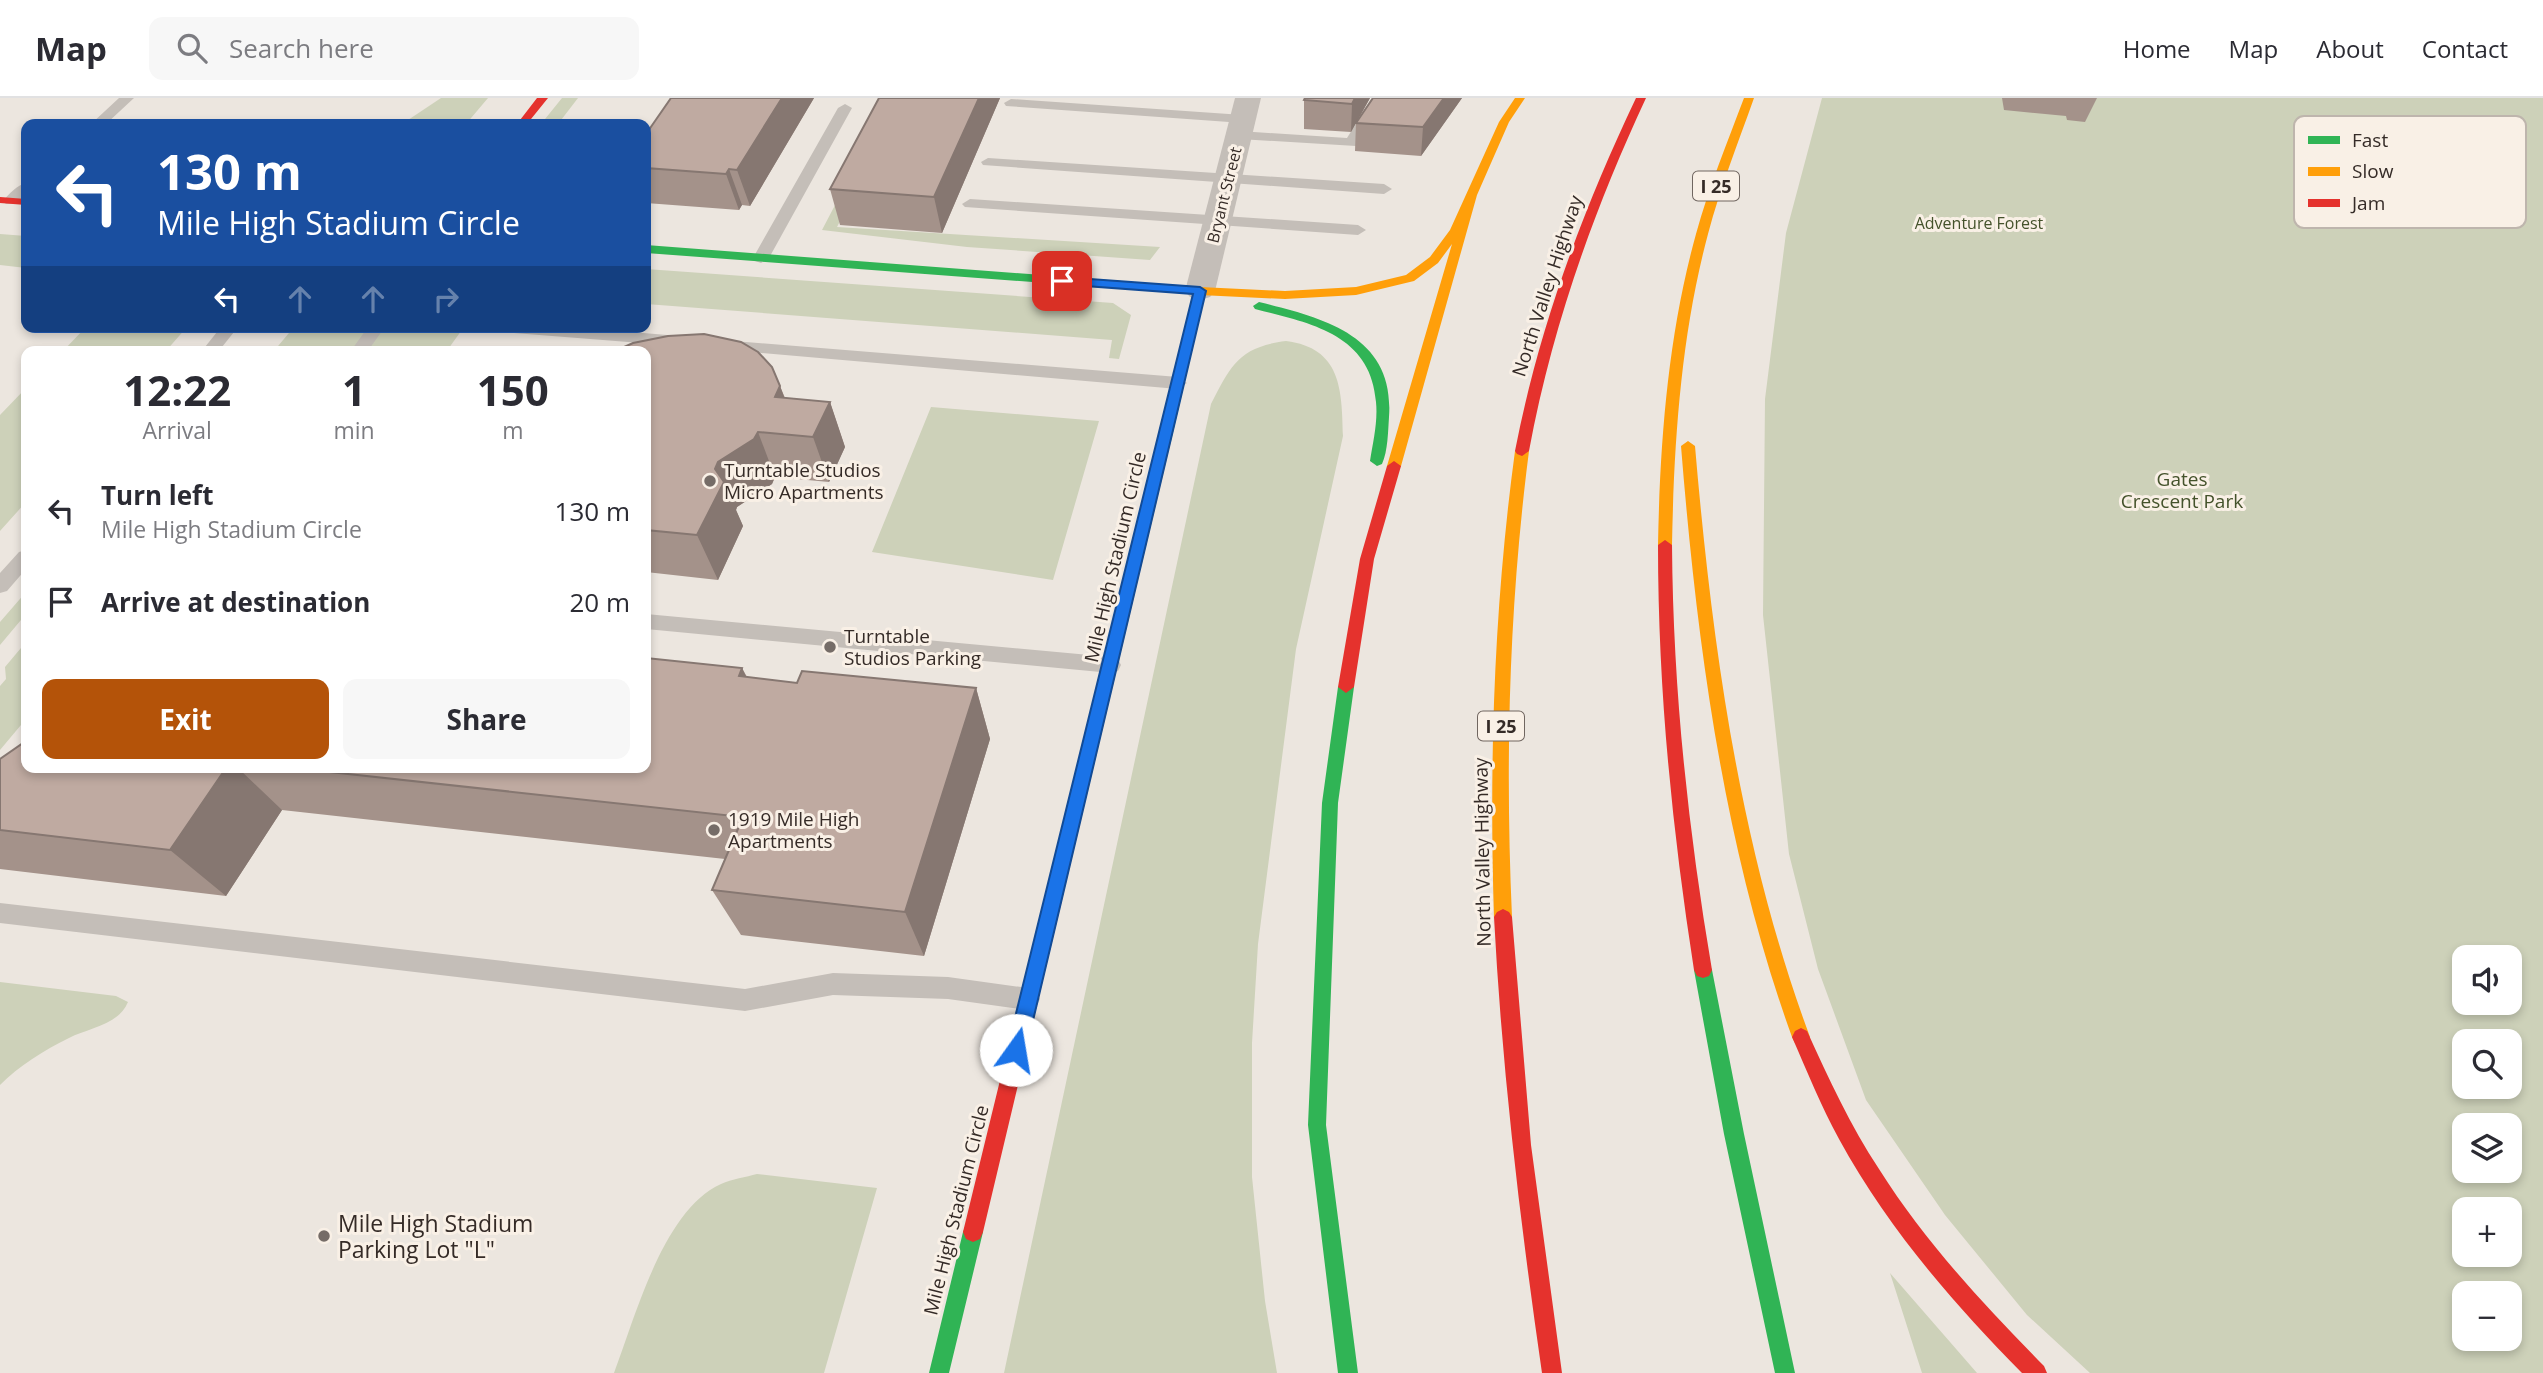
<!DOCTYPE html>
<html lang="en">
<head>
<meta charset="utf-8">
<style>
  :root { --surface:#fff; --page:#f7f7f7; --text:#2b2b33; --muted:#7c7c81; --line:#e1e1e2; --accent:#b45309 }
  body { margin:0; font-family:"Open Sans",sans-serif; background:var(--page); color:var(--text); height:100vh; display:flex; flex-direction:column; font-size:26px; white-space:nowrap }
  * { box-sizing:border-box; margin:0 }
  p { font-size:23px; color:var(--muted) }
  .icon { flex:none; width:38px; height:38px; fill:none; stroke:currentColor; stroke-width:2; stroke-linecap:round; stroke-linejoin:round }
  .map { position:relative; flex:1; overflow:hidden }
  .drawer { position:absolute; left:21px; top:248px; width:630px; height:427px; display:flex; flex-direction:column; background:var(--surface); border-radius:14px; box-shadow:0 4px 10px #0003 }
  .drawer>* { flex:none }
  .hud { position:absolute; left:21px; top:21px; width:630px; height:214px; border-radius:14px; box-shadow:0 4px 10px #0003; background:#1a4fa0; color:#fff; overflow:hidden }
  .buttons { position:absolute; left:2452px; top:847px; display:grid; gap:14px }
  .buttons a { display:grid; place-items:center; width:70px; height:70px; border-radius:14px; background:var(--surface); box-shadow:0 4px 10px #0003; font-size:35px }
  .pin { position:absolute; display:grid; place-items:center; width:60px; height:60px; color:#fff; margin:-30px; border-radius:14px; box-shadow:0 4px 10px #0006 }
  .me { position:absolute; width:77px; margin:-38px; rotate:13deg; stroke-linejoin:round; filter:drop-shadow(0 0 5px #0008) }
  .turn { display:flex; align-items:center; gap:24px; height:147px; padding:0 21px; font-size:32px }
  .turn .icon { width:91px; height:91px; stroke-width:2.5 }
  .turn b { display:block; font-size:49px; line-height:60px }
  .lanes { display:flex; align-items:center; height:66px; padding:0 21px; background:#0003; justify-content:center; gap:35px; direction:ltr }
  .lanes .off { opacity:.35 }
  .eta { display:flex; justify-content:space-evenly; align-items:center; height:119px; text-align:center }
  .eta b { font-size:42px; font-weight:700; line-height:49px }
  .cta { display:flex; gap:14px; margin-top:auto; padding:14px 21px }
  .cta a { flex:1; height:80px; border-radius:14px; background:var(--accent); color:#fff; font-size:28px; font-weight:700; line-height:80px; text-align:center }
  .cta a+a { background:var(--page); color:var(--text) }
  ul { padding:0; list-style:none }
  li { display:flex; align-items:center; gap:21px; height:91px; padding:0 21px }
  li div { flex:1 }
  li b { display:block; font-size:26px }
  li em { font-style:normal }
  header { display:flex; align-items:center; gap:42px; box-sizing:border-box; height:98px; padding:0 35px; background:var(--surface); border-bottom:2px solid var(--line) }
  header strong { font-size:33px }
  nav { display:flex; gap:38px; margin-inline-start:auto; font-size:24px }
  .search { width:490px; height:63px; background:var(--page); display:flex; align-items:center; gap:18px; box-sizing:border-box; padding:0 24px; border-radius:14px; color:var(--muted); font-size:26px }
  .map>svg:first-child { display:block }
  .green { fill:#cdd1b9; fill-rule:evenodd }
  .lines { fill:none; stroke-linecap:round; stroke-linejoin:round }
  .lane { fill:#c4beb8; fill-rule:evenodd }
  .street { fill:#c4beb8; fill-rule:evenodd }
  .fast { fill:#30b455; fill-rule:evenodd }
  .slow { fill:#ff9f0a; fill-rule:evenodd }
  .jam { fill:#e5322d; fill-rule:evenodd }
  .wall { fill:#a4928a }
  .shaded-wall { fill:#867771 }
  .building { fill:#bfaaa1; stroke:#867771; stroke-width:2 }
  .route { fill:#1a73e8; stroke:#114b97; stroke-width:2 }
  .poi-dot { fill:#756c67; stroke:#f9f0e6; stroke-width:2.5 }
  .labels { text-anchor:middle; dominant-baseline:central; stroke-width:6; stroke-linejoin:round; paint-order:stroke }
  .far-street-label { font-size:16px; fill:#352b27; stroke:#f9f0e6 }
  .far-park-label { font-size:16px; fill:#44522b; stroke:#f9f0e6 }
  .shield { fill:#f9f0e6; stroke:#706660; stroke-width:2 }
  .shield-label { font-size:18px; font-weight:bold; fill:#352b27 }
  .street-label { font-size:19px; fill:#352b27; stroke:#f9f0e6 }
  .poi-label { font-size:19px; fill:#352b27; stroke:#f9f0e6; text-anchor:start }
  .park-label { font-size:19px; fill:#44522b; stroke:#f9f0e6 }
  .near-poi-label { font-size:23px; fill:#352b27; stroke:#f9f0e6; text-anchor:start }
  .key { fill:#f9f0e6; stroke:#beb5ad; stroke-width:2 }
  .key-label { font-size:19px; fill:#352b27 }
</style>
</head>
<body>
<header>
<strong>Map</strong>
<div class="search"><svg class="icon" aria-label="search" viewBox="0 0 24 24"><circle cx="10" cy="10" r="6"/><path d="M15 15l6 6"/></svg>Search here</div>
<nav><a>Home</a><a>Map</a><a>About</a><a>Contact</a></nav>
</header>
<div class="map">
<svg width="2543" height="1275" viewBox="0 0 2543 1275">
  <rect width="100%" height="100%" fill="#ece6df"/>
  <path class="green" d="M441,0H488L466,26H402Z
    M562,0H578L558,26H541Z
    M891,0H903L837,129L1160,149L1150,162L967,149L822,132Z
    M1822,0H2543V1275H2090L2027,1217L1945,1117L1866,1002L1818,871L1789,756L1763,517L1765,301L1786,135ZM2464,859H2510V905H2464ZM2464,943H2510V989H2464ZM2464,1027H2510V1073H2464ZM2464,1111H2510V1157H2464ZM2464,1195H2510V1241H2464Z
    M0,136L26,138V170L0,167Z
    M646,171L1113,205L1131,217L1119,261L1109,260L1112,242L646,206Z
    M86,229H187L165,254H62Z
    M294,229H464L446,254H273Z
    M1286,243C1341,250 1342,291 1343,338L1296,551L1258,846L1252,945V1079L1265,1203L1277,1275H1004L1211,306C1231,267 1239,249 1286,243Z
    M26,290V404L0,433V317Z
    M931,309L1099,323L1053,482L872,454Z
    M26,494V516L0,547V524Z
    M26,544V621L0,652V588L6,581L5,569Z
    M0,884L116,898L128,904C119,927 88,930 69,940C44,952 19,968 0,987Z
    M757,1076L877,1090L824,1275H614C635,1220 663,1112 721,1086C732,1081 746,1079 757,1076Z
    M1890,1175L1977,1275H1922Z"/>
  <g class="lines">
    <path class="lane" d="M119,0H134L106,26H91Z
      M1372,0H1386L1356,48L1239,41L1232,37L1239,33L1347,40Z
      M1011,1L1243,17L1250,21L1243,25L1006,8L1004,5Z
      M845,6L852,10L769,160L761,165L755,163L753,160L838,10Z
      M988,60L1384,86L1392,91L1384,96L983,67L981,64Z
      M26,85V97L16,106H6L3,103C9,96 17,87 26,85Z
      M970,101L1358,127L1366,132L1358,137L965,109L962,106Z
      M221,229H238L218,254H201Z
      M368,229H385L367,254H350Z
      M572,229L679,238L687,243L679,248L514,235L506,230Z
      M722,242L1178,279L1187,285L1178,291L716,251L714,247L716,243Z
      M26,452V471L7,493L0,495V475L19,454Z
      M646,516L1111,559L1118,561L1121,567L1118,573L1111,575L646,531Z
      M0,805L745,891L833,875L948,879L1028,890L1036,893L1040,901L1036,909L1028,912L948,901L833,897L745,913L0,825Z"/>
    <path class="street" d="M1235,0H1261L1215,193L1210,199L1200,202L1190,199L1185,193Z"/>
    <path class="fast" d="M646,147L1200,189L1206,193L1171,343L1164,348L1157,343L1193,196L646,155Z
      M1259,204C1323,220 1395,237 1389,319C1388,333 1388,353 1382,366L1377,368L1370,363C1373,344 1378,324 1376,304C1371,236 1310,225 1255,211L1253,208Z
      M1346,583L1354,589L1338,705L1326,1027L1358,1275H1338L1308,1027L1322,705L1338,589Z
      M1703,864L1709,866L1712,872L1744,1036L1795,1275H1775L1724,1036L1694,872L1697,866Z
      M973,1124L980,1127L983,1134L949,1275H929L963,1134L966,1127Z"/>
    <path class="slow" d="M1515,0H1525L1509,24L1477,97L1401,368L1399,371H1389L1387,368L1452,146L1438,165L1414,183L1356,197L1285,201L1200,197L1194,193L1200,189L1285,193L1356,189L1406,177L1430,159L1450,132L1499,24Z
      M1744,0H1754C1738,45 1720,90 1708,136C1681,237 1674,343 1672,447L1665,452L1658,447C1660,342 1668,237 1696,136C1709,89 1727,45 1744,0Z
      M1164,338L1171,343L1063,798L1060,803L1054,805L1048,803L1045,798L1157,343Z
      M1688,343L1695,348C1712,547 1740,751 1810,939L1807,945L1801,948L1795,945L1792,939C1724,751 1697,547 1681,348Z
      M1522,348L1529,353C1509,508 1505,663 1512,819L1509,824L1503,827L1497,824L1494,819C1489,663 1494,508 1515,353Z"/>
    <path class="jam" d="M537,0H548L527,26H517Z
      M1636,0H1646C1593,114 1552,229 1529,353L1522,358L1517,356L1515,353C1539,229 1582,114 1636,0Z
      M0,99L26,101V107L0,105Z
      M1394,363L1401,368L1374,461L1354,589L1346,595L1338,589L1360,461L1387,368Z
      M1665,442L1672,447C1673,590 1688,731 1712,872L1709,878L1703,880L1697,878L1694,872C1672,731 1658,590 1658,447Z
      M1054,791L1060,793L1063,798L983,1134L980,1141L973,1144L966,1141L963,1134L1045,798L1048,793Z
      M1503,811L1509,814L1512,819L1531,1047L1562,1275H1542C1520,1123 1502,972 1494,819L1497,814Z
      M1801,930L1807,933C1829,981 1850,1027 1879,1071C1925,1144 1984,1207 2044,1268L2047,1275H2022C1952,1204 1887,1129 1839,1041C1821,1008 1807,973 1792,939L1795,933Z"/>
  </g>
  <path class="wall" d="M671,0H814L750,108L742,107L739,112L646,105V36Z
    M879,0H1000L942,135L840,127L830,91Z
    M1370,0L1351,34L1304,31V2Z
    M1373,0H1462L1421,58L1355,53L1356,25Z
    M2002,0H2097L2085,24L2067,22L2066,18L2004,12Z
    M2338,36L2355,37L2344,52L2331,46Z
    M646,254L780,288L785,300L830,304L845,349L829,384L775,379L772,386L737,409L736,412L743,428L718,482L646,474Z
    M742,570L747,579L797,585L976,590L990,641L924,858L741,837L712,792L725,761L282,712L226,798L0,771V661L26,670H646Z"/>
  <path class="shaded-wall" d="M782,0H814L750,108L737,72Z
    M979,0H1000L942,135L934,99Z
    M1355,0H1370L1351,34L1352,6Z
    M1444,0H1462L1421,58L1423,29Z
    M729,71L742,107L739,112L726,76Z
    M780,288L797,333L775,299Z
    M830,304L845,349L829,384L813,339Z
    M758,334L775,379L772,386L737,409L736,412L743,428L718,482L697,437L715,371L718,364Z
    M742,570L767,621L739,578Z
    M976,590L990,641L924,858L905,814Z
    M226,670H238L282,712L226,798L170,752Z"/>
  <path class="building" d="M671,0H782L737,72L729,71L726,76L646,70V36Z
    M879,0H979L934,99L830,91Z
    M1305,0H1355L1352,6L1304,2Z
    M1373,0H1444L1423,29L1356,25Z
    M704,236L741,244L758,254L772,269L780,288L775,299L830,304L813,339L758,334L754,341L718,364L715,371L724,384L697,437L646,432V254H613L633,245L668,238Z
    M646,560L742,570L739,578L797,585L802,573L976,590L905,814L712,792L743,719L293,670H646Z
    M26,643V670H226L170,752L0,732V661Z"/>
  <path class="route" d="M1062,179L1200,189L1206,193L1026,952L1023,958L1016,961L1010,958L1007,952L1193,196L1058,186L1056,183Z"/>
  <g class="poi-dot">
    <circle cx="710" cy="383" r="7"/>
    <circle cx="830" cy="549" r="7"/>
    <circle cx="714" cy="732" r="7"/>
    <circle cx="324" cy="1138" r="7"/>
  </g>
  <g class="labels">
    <g class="far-street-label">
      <text transform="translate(1224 97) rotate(-76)">Bryant Street</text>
    </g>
    <g class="far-park-label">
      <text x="1979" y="125">Adventure Forest</text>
    </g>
    <g class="shield">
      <rect x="1693" y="73.5" width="46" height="29" rx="5"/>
      <rect x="1478" y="613.5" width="46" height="29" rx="5"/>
    </g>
    <g class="shield-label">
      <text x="1716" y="88">I 25</text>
      <text x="1501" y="628">I 25</text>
    </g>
    <g class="street-label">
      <text transform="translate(1547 188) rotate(-72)">North Valley Highway</text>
      <text transform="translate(1115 459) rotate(-77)">Mile High Stadium Circle</text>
      <text transform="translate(1482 754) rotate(-91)">North Valley Highway</text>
      <text transform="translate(956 1112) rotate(-76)">Mile High Stadium Circle</text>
    </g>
    <g class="poi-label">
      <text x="724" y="372">Turntable Studios<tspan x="724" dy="22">Micro Apartments</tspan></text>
      <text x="844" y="538">Turntable<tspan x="844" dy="22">Studios Parking</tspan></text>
      <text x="728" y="721">1919 Mile High<tspan x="728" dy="22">Apartments</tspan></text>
    </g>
    <g class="park-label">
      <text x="2182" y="381">Gates<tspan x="2182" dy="22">Crescent Park</tspan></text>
    </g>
    <g class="near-poi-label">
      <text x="338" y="1125">Mile High Stadium<tspan x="338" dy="26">Parking Lot "L"</tspan></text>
    </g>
  </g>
  <rect x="2294" y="18" width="232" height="112" rx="10" class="key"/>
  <rect x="2308" y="38" width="32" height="8" fill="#30b455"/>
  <rect x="2308" y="69" width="32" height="9" fill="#ff9f0a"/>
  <rect x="2308" y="101" width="32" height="8" fill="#e5322d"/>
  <g class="key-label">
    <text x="2352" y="49">Fast</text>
    <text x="2352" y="80">Slow</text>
    <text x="2352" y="112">Jam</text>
  </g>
</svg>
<div class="buttons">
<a><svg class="icon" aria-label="sound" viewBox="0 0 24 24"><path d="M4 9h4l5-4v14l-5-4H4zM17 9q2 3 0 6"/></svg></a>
<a><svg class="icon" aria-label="search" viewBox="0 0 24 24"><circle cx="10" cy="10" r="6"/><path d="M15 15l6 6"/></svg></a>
<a><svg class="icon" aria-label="layers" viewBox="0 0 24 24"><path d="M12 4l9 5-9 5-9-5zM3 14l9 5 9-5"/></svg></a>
<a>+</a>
<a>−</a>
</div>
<div class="pin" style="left:1062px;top:183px;background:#d93025"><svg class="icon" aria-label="arrive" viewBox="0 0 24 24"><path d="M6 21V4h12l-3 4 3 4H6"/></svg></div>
<svg class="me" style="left:1016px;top:952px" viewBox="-20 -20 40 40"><circle r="19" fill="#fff"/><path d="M0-13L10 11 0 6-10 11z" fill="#1a73e8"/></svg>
<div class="hud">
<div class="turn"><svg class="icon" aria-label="left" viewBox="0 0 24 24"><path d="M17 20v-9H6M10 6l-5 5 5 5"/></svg><div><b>130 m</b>Mile High Stadium Circle</div></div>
<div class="lanes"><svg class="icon" aria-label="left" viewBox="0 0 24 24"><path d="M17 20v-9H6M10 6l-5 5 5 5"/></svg><svg class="icon off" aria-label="ahead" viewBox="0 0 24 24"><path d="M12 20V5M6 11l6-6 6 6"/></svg><svg class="icon off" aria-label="ahead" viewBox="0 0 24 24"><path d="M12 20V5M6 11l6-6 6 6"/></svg><svg class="icon off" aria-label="right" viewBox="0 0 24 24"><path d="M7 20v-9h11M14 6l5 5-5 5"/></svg></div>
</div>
<section class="drawer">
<div class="eta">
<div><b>12:22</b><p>Arrival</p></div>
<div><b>1</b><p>min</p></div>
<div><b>150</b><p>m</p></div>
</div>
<ul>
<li><svg class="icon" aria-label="left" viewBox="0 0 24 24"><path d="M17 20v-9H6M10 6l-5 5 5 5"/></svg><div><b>Turn left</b><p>Mile High Stadium Circle</p></div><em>130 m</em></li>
<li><svg class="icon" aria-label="arrive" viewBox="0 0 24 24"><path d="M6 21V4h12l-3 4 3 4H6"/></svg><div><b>Arrive at destination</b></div><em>20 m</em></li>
</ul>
<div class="cta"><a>Exit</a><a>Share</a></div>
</section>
</div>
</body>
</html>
